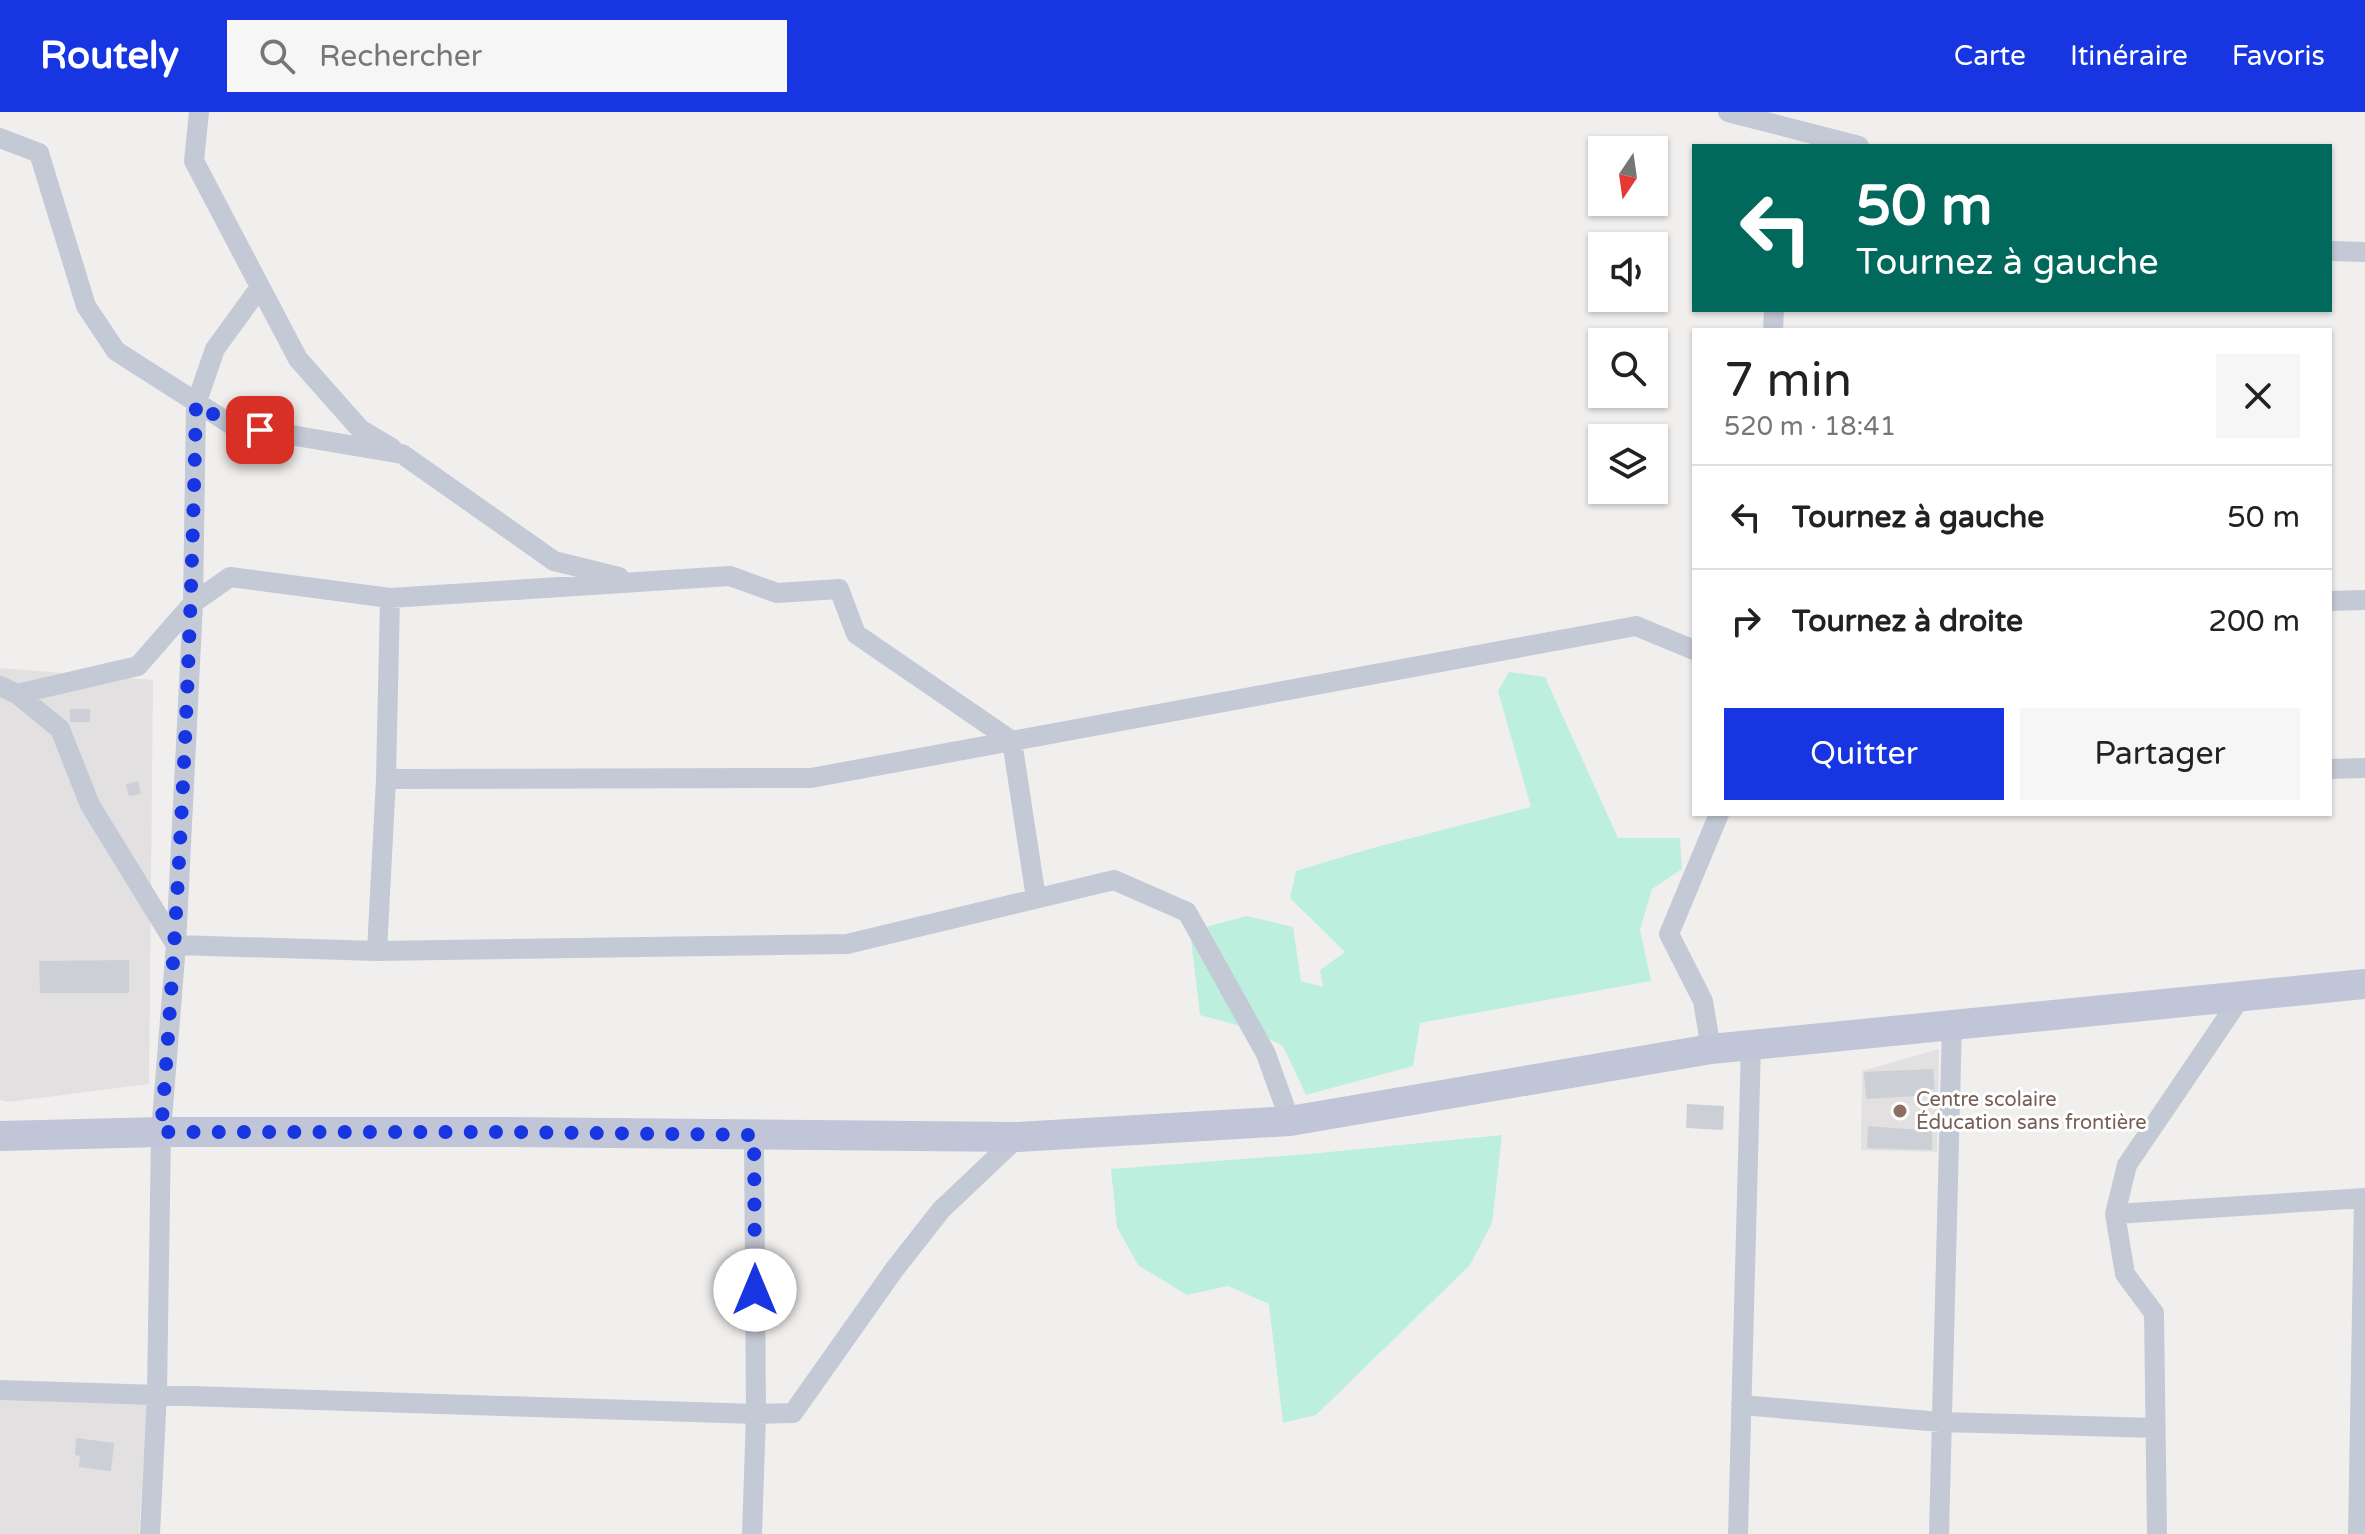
<!DOCTYPE html>
<html lang="fr">
<head>
<meta charset="utf-8">
<style>
  :root { --surface:#fff; --page:#f6f6f6; --text:#222; --muted:#767676; --line:#e0e0e0; --accent:#1736e1 }
  body { margin:0; font-family:"Varela Round",sans-serif; background:var(--page); color:var(--text); height:100vh; display:flex; flex-direction:column; font-size:30px; white-space:nowrap }
  * { box-sizing:border-box; margin:0 }
  p { font-size:26px; color:var(--muted) }
  .icon { flex:none; width:44px; height:44px; fill:none; stroke:currentColor; stroke-width:2; stroke-linecap:round; stroke-linejoin:round }
  .map { position:relative; flex:1; overflow:hidden }
  .sheet { position:absolute; left:1692px; top:216px; width:640px; height:488px; display:flex; flex-direction:column; background:var(--surface); border-radius:0px; box-shadow:0 2px 6px #0004 }
  .sheet>* { flex:none }
  .banner { position:absolute; left:1692px; top:32px; width:640px; height:168px; border-radius:0px; box-shadow:0 2px 6px #0004; background:#00695c; color:#fff; overflow:hidden }
  .needle { width:52px; rotate:193deg }
  .buttons { position:absolute; left:1588px; top:24px; display:grid; gap:16px }
  .buttons a { display:grid; place-items:center; width:80px; height:80px; border-radius:0px; background:var(--surface); box-shadow:0 2px 6px #0004; font-size:40px }
  .pin { position:absolute; display:grid; place-items:center; width:68px; height:68px; color:#fff; margin:-34px; border-radius:16px; box-shadow:0 4px 12px #0006 }
  .me { position:absolute; width:88px; margin:-44px; rotate:0deg; stroke-linejoin:round; filter:drop-shadow(0 0 6px #0008) }
  .turn { display:flex; align-items:center; gap:28px; height:168px; padding:0 32px; font-size:36px }
  .turn .icon { width:104px; height:104px; stroke-width:2.5 }
  .turn b { display:block; font-size:56px; line-height:68px }
  .round { display:grid; place-items:center; flex:none; width:84px; height:84px; border-radius:0px; background:var(--page) }
  .head { display:flex; align-items:center; justify-content:space-between; height:136px; padding:0 32px }
  h1 { font-size:48px; font-weight:600; line-height:60px }
  .action { display:flex; gap:16px; margin-top:auto; padding:16px 32px }
  .action a { flex:1; height:92px; border-radius:0px; background:var(--accent); color:#fff; font-size:32px; font-weight:600; line-height:92px; text-align:center }
  .action a+a { background:var(--page); color:var(--text) }
  ul { padding:0; list-style:none }
  li { display:flex; align-items:center; gap:24px; height:104px; padding:0 32px; border-top:2px solid var(--line) }
  li div { flex:1 }
  li b { display:block; font-size:30px }
  li em { font-style:normal }
  header { display:flex; align-items:center; gap:48px; box-sizing:border-box; height:112px; padding:0 40px; background:var(--accent); color:#fff }
  header strong { font-size:38px }
  nav { display:flex; gap:44px; margin-inline-start:auto; font-size:28px }
  .search { width:560px; height:72px; background:var(--page); display:flex; align-items:center; gap:20px; box-sizing:border-box; padding:0 28px; border-radius:0px; color:var(--muted); font-size:30px }
  .map>svg:first-child { display:block }
  .education { fill:#e2e0e0 }
  .green { fill:#bcefde }
  .building { fill:#cdcfd6 }
  .lines { fill:none; stroke-linecap:round; stroke-linejoin:round }
  .minor { stroke:#c4c9d6; stroke-width:20 }
  .secondary { stroke:#c0c5d7; stroke-width:30 }
  .route { stroke:#1736e1; stroke-width:14; stroke-dasharray:0 25.2 }
  .education-dot { fill:#8d6e63; stroke:#fff; stroke-width:3 }
  .labels { text-anchor:middle; dominant-baseline:central; stroke-width:6; stroke-linejoin:round; paint-order:stroke }
  .education-label { font-size:20px; fill:#785e54; stroke:#fff; text-anchor:start }
</style>
</head>
<body>
<header>
<strong>Routely</strong>
<div class="search"><svg class="icon" aria-label="search" viewBox="0 0 24 24"><circle cx="10" cy="10" r="6"/><path d="M15 15l6 6"/></svg>Rechercher</div>
<nav><a>Carte</a><a>Itinéraire</a><a>Favoris</a></nav>
</header>
<div class="map">
<svg width="2365" height="1422" viewBox="0 0 2365 1422">
  <rect width="100%" height="100%" fill="#f1efee"/>
  <path class="education" d="M0,556L153,568L149,972L8,990L0,988Z
    M1939,937L1937,1040L1861,1038L1862,959Z
    M0,1285L147,1289L139,1422H0Z"/>
  <path class="green" d="M1509,560L1545,565L1618,726H1680L1682,757L1652,777L1640,818L1651,869L1420,911L1413,954L1306,983L1283,934L1248,916L1200,903L1190,819L1247,804L1293,815L1301,869L1323,875L1320,858L1345,840L1290,786L1296,759L1369,737L1531,695L1498,579Z
    M1502,1023L1492,1111L1470,1153L1316,1303L1283,1311L1269,1192L1228,1174L1187,1183L1138,1153L1117,1115L1111,1057L1309,1042Z"/>
  <path class="building" d="M70,597H90V610H70Z
    M138,669L141,682L129,684L126,672Z
    M129,848V881H40L39,849Z
    M1933,957L1935,977L1916,979V984L1866,987L1864,960Z
    M1687,992L1724,994L1723,1018L1686,1016Z
    M1868,1014L1932,1019V1038L1867,1036Z
    M76,1326L114,1331L111,1359L79,1355L80,1344L75,1343Z"/>
  <g class="lines">
    <path class="minor" d="M199,0L194,49L298,247L360,317L392,336
      M1728,0L1859,34
      M0,26L39,41L86,194L116,239L232,313L402,342L554,449L619,465
      M2330,139L2365,140
      M1773,218L1774,198
      M2330,489L2365,488
      M0,574L17,582L60,617L90,693L176,833L377,839L847,832L1114,768L1187,800L1266,942L1290,1009
      M17,582L138,554L193,491L230,465L390,486L730,464L777,481L839,477L856,522L1012,629L1036,786
      M2330,657L2365,656
      M386,667L811,666L1636,514L1694,538
      M377,839L386,667L390,486
      M1711,937L1703,889L1669,822L1719,702
      M2115,1102L2365,1086
      M0,1278L756,1302L793,1301L894,1158L941,1098L1018,1025
      M1741,1293L1941,1310L2156,1316
      M150,1422L157,1281L161,1020L176,833L193,491L196,292L215,237L260,175
      M752,1422L756,1302L754,1023
      M1738,1422L1751,933
      M1939,1422L1952,912
      M2157,1422L2154,1201L2125,1162L2115,1102L2127,1053L2241,885
      M2358,1422L2364,1086"/>
    <path class="secondary" d="M0,1024L161,1020H507L1018,1025L1290,1009L1711,937L2365,872"/>
  </g>
  <g class="lines">
    <path class="route" d="M260,318L232,313L196,292C191,535 180,778 161,1020H507L754,1023L755,1178"/>
  </g>
  <circle class="education-dot" cx="1900" cy="999" r="8"/>
  <g class="labels">
    <g class="education-label">
      <text x="1916" y="988">Centre scolaire<tspan x="1916" dy="23">Éducation sans frontière</tspan></text>
    </g>
  </g>
</svg>
<div class="buttons">
<a><svg class="needle" viewBox="-14 -14 28 28"><path d="M0-13l5 13h-10z" fill="#e53935"/><path d="M0 13l5-13h-10z" fill="#767676"/></svg></a>
<a><svg class="icon" aria-label="sound" viewBox="0 0 24 24"><path d="M4 9h4l5-4v14l-5-4H4zM17 9q2 3 0 6"/></svg></a>
<a><svg class="icon" aria-label="search" viewBox="0 0 24 24"><circle cx="10" cy="10" r="6"/><path d="M15 15l6 6"/></svg></a>
<a><svg class="icon" aria-label="layers" viewBox="0 0 24 24"><path d="M12 4l9 5-9 5-9-5zM3 14l9 5 9-5"/></svg></a>
</div>
<div class="pin" style="left:260px;top:318px;background:#d93025"><svg class="icon" aria-label="arrive" viewBox="0 0 24 24"><path d="M6 21V4h12l-3 4 3 4H6"/></svg></div>
<svg class="me" style="left:755px;top:1178px" viewBox="-20 -20 40 40"><circle r="19" fill="#fff"/><path d="M0-13L10 11 0 6-10 11z" fill="#1736e1"/></svg>
<div class="banner">
<div class="turn"><svg class="icon" aria-label="left" viewBox="0 0 24 24"><path d="M17 20v-9H6M10 6l-5 5 5 5"/></svg><div><b>50 m</b>Tournez à gauche</div></div>
</div>
<section class="sheet">
<div class="head"><div><h1>7 min</h1><p>520 m · 18:41</p></div><a class="round"><svg class="icon" aria-label="close" viewBox="0 0 24 24"><path d="M6 6l12 12M18 6L6 18"/></svg></a></div>
<ul>
<li><svg class="icon" aria-label="left" viewBox="0 0 24 24"><path d="M17 20v-9H6M10 6l-5 5 5 5"/></svg><div><b>Tournez à gauche</b></div><em>50 m</em></li>
<li><svg class="icon" aria-label="right" viewBox="0 0 24 24"><path d="M7 20v-9h11M14 6l5 5-5 5"/></svg><div><b>Tournez à droite</b></div><em>200 m</em></li>
</ul>
<div class="action"><a>Quitter</a><a>Partager</a></div>
</section>
</div>
</body>
</html>
